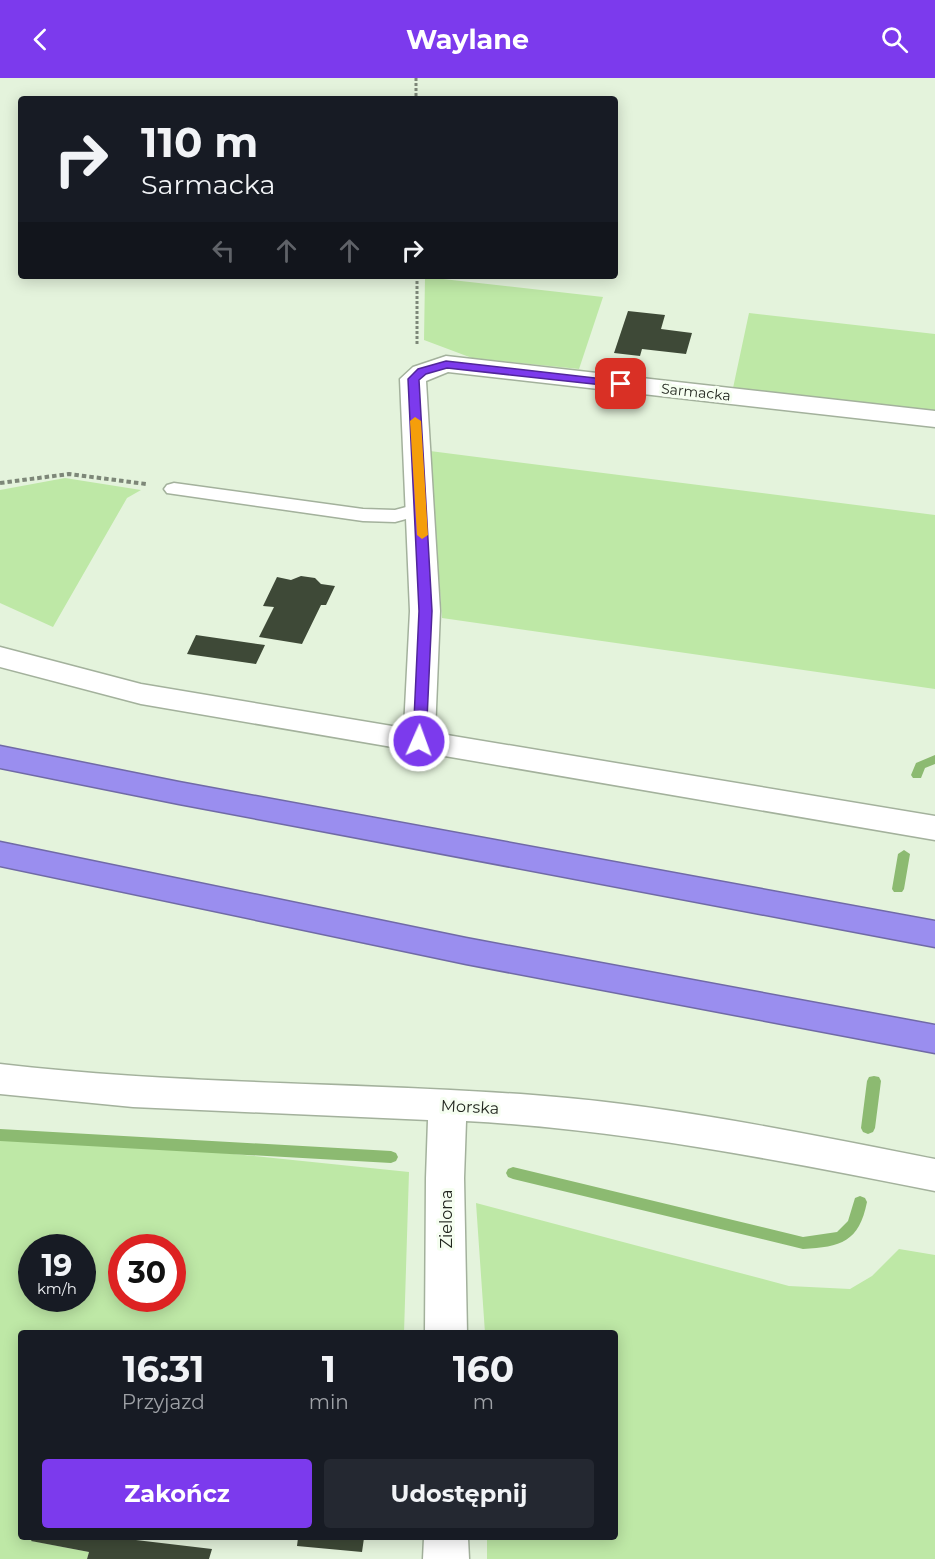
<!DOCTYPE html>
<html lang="pl">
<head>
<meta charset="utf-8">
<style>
  :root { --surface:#171b24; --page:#242831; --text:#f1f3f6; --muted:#9ea1a6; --accent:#7c3aed }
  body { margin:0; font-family:Montserrat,sans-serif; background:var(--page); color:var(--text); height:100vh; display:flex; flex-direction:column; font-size:22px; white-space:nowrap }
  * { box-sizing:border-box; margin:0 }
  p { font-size:20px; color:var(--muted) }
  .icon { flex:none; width:33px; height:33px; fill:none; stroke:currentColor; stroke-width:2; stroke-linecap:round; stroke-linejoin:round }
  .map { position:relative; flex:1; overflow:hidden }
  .details { position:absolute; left:18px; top:1252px; width:600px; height:210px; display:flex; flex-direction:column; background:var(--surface); border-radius:6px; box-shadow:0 3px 15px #0003 }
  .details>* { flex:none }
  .banner { position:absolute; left:18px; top:18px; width:600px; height:183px; border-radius:6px; box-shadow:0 3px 15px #0003; background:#171b24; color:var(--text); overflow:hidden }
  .speed { position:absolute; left:18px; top:1156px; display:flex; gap:12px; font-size:30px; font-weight:700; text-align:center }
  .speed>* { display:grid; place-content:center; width:78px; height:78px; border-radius:50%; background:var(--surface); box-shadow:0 3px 15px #0003; line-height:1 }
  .speed small { font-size:15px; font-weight:400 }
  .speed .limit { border:9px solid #d22; background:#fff; color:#111 }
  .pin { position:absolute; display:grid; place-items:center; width:51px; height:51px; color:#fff; margin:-26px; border-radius:12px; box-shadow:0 3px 9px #0006 }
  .me { position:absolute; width:66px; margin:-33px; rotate:2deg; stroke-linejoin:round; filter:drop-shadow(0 0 4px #0008) }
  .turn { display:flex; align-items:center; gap:21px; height:126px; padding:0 24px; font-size:27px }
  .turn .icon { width:78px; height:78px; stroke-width:2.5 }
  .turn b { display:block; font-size:42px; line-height:51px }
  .lanes { display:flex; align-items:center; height:57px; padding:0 24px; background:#0003; justify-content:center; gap:30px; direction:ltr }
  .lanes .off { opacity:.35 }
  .eta { display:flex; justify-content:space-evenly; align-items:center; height:102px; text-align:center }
  .eta b { font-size:36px; font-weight:700; line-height:42px }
  .action { display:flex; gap:12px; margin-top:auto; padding:12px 24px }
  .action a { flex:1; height:69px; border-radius:6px; background:var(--accent); color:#fff; font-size:24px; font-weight:700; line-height:69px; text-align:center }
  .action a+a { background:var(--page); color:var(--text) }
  header { display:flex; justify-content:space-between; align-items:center; height:78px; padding:0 24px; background:var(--accent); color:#fff; font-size:27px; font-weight:700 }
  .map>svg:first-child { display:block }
  .green { fill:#bee8a6; fill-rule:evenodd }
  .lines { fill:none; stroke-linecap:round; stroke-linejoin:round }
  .stream { fill:#8cba71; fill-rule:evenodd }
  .building { fill:#3e4937 }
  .lane-casing { stroke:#a3b19c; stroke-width:3 }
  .street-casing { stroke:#a3b19c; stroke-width:3 }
  .highway-casing { stroke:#706aa6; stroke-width:3 }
  .path-far1 { stroke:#7d8778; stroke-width:3; stroke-dasharray:3 2; stroke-linecap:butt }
  .path { stroke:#7d8778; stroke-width:4; stroke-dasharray:4.5 3; stroke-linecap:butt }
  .lane { fill:#fff; fill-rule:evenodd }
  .street { fill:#fff; fill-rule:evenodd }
  .highway { fill:#9a8eef; fill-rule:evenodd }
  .route { fill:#7c3aed; stroke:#51269a; stroke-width:1.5 }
  .slow { fill:#f59e0b }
  .labels { text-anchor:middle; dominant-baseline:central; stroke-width:6; stroke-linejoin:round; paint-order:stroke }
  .far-street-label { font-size:14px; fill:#21261e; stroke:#f5fef0 }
  .street-label { font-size:16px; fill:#21261e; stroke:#f5fef0 }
</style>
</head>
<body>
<header><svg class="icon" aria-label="back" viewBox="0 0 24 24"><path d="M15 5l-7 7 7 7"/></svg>Waylane<svg class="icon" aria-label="search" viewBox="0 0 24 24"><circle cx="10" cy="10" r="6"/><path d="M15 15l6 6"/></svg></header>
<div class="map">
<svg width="935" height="1481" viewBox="0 0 935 1481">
  <rect width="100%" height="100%" fill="#e4f3dc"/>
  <path class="green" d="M425,199L603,219L579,291L472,280L424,262Z
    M749,235L935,256V334L733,310Z
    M430,373L935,437V611L442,540Z
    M65,400L141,412L127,420L53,549L0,525V412Z
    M0,1055L185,1071L409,1094L404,1255L21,1256V1460H33L32,1463L89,1474L87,1481H0ZM32,1170H82V1221H32ZM122,1170H172V1221H122Z
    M476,1125L789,1208L850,1211L872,1198L899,1171L935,1177V1481H487V1460H615V1256L485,1255Z"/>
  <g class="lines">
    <path class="stream" d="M935,677V686L925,690L921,700H913L911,697L916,685Z
      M904,772L910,776L904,811L902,814H894L892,811L898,776Z
      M874,998L879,999L881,1003L875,1050L873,1054L868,1056L863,1054L861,1050L867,1003L869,999Z
      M0,1051L391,1073L396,1075L398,1079L396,1083L391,1085L0,1063Z
      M513,1089L803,1159L837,1154L848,1143L855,1120L860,1118L865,1120L867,1124C859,1164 841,1169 803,1171L513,1101L508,1099L506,1095L508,1091Z"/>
  </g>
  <path class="building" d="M628,233L665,237L661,251L692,255L686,276L642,271L640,278L614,275Z
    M301,498L315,500L321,506L335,508L326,527H321L302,566L259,559L274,529L263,528L277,499L291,502Z
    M196,557L265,567L256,586L187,576Z
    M33,1460H119L212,1471L209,1481H87L89,1474L31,1463Z
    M298,1460H364L362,1474L297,1468Z"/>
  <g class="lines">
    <g class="lane-casing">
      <path id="lane" d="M174,405L363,431L395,432L421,425L428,427L431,431L428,435L395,444L363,443L167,415L164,411L167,407Z"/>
    </g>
    <g class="street-casing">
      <path id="street" d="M446,278L935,333V349L448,294L426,303L440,533L435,655L935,738V762L141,626L0,589V569L141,606L404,650L410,533L400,301L413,289Z
        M0,986C178,1007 356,1004 533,1017C669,1027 802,1055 935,1081V1113C779,1082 626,1052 466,1043L464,1100L467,1256H425L426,1100L428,1042L133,1029L0,1016Z
        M424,1460H468L469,1481H423Z"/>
    </g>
    <g class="highway-casing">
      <path id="highway" d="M0,668L179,704L935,843V869L179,726L0,690Z
        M0,764L466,860L935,947V975L466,886L0,788Z"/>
    </g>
    <path class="path-far1" d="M416,0V21
      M417,198V267"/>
    <path class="path" d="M0,405L69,396L146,406"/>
    <use href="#lane" class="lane"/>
    <use href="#street" class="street"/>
    <use href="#highway" class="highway"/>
  </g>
  <path class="route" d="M446,283L621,303L626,306L621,309L447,290L426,296L419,302L432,533L426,663L419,667L413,663L419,533L408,301L418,291Z"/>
  <path class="slow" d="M415,339L421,343L428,457L422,461L417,457L410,343Z"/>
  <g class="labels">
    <g class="far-street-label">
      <text transform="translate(696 314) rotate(6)">Sarmacka</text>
    </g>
    <g class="street-label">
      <text transform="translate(470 1029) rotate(3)">Morska</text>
      <text transform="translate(446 1141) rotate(-90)">Zielona</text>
    </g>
  </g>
</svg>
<div class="speed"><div>19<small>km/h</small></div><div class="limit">30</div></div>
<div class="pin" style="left:621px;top:306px;background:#d93025"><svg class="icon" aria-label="arrive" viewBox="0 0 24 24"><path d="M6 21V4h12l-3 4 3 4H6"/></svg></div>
<svg class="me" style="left:419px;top:663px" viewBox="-20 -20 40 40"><circle r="17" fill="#7c3aed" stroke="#fff" stroke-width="3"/><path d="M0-11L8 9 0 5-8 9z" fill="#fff"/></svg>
<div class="banner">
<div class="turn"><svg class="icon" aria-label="right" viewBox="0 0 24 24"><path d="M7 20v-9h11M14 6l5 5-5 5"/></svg><div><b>110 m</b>Sarmacka</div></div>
<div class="lanes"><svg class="icon off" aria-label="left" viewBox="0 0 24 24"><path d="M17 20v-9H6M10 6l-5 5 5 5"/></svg><svg class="icon off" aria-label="ahead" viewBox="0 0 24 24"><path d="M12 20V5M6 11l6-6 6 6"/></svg><svg class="icon off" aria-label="ahead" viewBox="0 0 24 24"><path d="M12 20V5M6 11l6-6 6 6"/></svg><svg class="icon" aria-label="right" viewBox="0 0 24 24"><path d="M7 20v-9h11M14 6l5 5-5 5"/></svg></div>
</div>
<section class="details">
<div class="eta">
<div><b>16:31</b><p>Przyjazd</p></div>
<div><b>1</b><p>min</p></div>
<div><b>160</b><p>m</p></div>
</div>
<div class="action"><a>Zakończ</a><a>Udostępnij</a></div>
</section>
</div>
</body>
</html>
